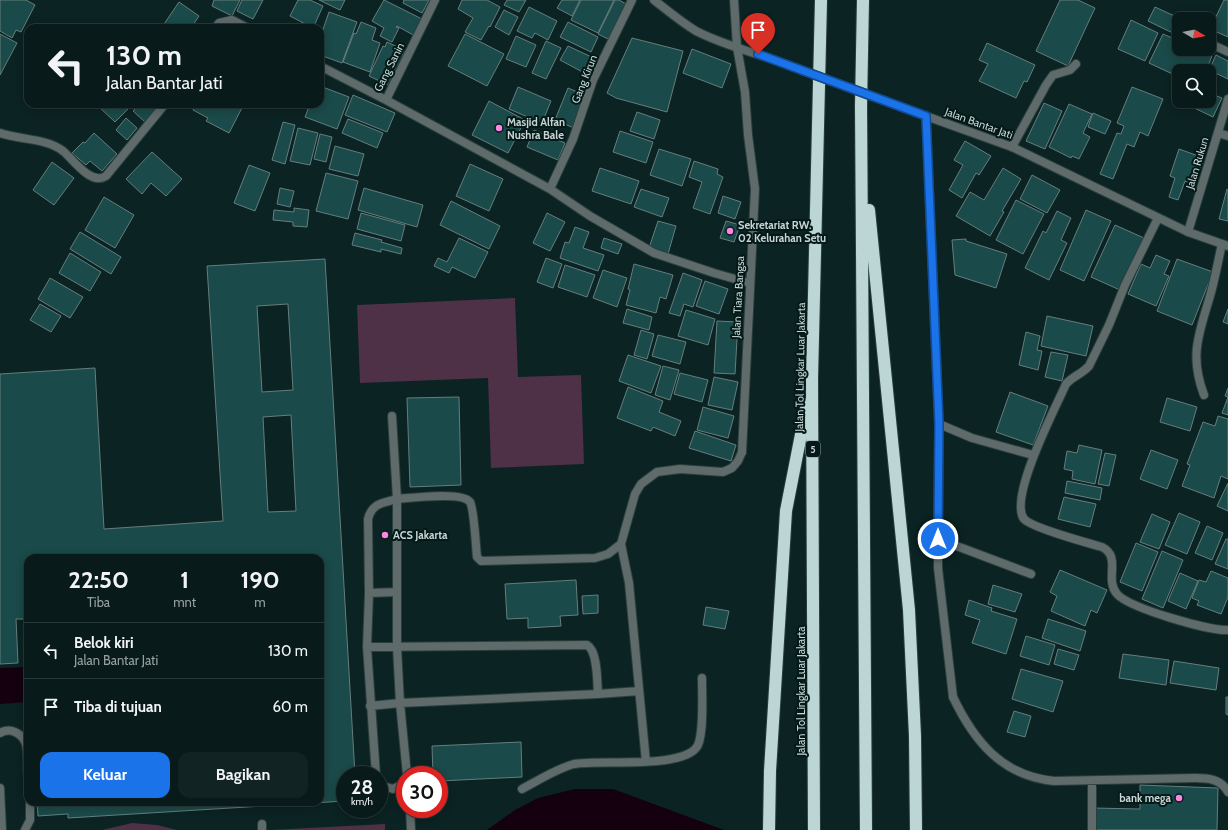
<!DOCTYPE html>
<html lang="id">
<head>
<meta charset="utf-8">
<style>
  :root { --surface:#081a1a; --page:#112323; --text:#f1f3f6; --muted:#98a1a2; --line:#293839; --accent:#1a73e8 }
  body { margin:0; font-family:Cabin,sans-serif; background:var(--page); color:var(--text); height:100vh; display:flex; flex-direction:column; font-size:15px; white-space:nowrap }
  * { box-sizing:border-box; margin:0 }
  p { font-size:13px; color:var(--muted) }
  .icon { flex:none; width:22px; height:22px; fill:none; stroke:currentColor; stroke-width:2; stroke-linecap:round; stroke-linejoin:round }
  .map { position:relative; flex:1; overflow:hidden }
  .panel { position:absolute; left:24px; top:554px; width:300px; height:252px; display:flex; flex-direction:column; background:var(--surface); border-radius:12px; box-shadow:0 2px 10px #0003,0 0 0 1px var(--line) }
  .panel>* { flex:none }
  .top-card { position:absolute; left:24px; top:24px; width:300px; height:84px; border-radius:12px; box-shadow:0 2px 10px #0003,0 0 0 1px var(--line); background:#081a1a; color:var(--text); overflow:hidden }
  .needle { width:26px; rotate:100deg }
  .buttons { position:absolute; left:1172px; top:12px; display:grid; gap:8px }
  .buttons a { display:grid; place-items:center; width:44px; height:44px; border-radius:8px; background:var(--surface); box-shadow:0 2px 10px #0003,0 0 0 1px var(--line); font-size:20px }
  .speed { position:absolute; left:336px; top:766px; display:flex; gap:8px; font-size:20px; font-weight:700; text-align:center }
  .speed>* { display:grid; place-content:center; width:52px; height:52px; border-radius:50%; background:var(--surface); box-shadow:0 2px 10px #0003,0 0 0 1px var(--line); line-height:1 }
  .speed small { font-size:10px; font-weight:400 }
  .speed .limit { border:6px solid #d22; background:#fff; color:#111 }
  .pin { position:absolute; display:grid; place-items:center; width:34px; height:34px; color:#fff; margin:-41px -17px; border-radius:50% 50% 50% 0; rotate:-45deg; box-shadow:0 0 4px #0007 }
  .pin .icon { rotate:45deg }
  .me { position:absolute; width:44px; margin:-22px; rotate:0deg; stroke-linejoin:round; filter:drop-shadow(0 0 3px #0008) }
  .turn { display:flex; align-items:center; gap:14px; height:84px; padding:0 16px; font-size:18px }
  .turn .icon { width:52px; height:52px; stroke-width:2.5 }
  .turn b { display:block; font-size:28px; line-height:34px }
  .eta { display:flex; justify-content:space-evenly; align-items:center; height:68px; text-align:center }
  .eta b { font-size:24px; font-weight:700; line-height:28px }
  .button { display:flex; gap:8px; margin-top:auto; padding:8px 16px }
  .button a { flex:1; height:46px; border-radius:12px; background:var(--accent); color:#fff; font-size:16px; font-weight:700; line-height:46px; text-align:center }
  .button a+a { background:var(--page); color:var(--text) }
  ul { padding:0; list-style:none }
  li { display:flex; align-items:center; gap:12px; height:56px; padding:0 16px; border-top:1px solid var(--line) }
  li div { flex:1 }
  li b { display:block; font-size:15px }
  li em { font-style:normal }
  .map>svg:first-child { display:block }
  .green { fill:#4e3047 }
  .water { fill:#14000f }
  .building { fill:#1a4a49; stroke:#657e7d; fill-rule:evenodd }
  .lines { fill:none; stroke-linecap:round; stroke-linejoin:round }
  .service-casing { stroke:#293f3e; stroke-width:10 }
  .minor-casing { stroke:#293f3e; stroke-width:10 }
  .tertiary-casing { stroke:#293f3e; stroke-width:10 }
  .motorway-casing { stroke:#293f3e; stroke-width:14 }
  .service { stroke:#5f6a6a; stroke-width:8 }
  .minor { stroke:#5f6a6a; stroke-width:8 }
  .tertiary { stroke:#5f6a6a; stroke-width:8 }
  .motorway { stroke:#bbd6d5; stroke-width:12 }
  .tertiary-bridge-casing { stroke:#293f3e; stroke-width:10; stroke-linecap:butt }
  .tertiary-bridge { stroke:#5f6a6a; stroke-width:8 }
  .route-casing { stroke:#114b97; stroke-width:10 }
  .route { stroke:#1a73e8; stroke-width:7 }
  .poi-dot { fill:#fd86e2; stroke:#031a19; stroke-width:1.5 }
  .labels { text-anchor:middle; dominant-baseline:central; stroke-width:4; stroke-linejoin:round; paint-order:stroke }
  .shield { fill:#031a19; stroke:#8d9d9c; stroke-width:1 }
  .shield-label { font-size:10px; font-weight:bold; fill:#c8d5d4 }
  .street-label { font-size:11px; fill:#c8d5d4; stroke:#031a19 }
  .poi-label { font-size:11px; font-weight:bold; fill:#c8d5d4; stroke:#031a19; text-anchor:start }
</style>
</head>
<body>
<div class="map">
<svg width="1228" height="830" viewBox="0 0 1228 830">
  <rect width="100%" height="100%" fill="#0b2322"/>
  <path class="green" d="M515,298L518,377L581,375L584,464L491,468L488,378L360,383L357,305Z
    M132,823L157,825L177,830H102Z
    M385,824V830H270Z"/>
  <path class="water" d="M28,667V702L0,704V668Z
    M575,789H613L724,830H487L515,810L538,798Z"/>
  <path class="building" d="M0,0H26L35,5L21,32L16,30L12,38L0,31Z
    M214,0H240L232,16L212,6Z
    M242,0H263L253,19L237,11Z
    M298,0H310L323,6L313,28L290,16Z
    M319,0H345L340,10Z
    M384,0L424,20L415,36L397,26L396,27L399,28L392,42L380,36L384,28L372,21Z
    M404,0H429L422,13L403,3Z
    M462,0H487L500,7L490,27L489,26L481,40L465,32L473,18L458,9Z
    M507,0H526L519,12L504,5Z
    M562,0H580L572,16L557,8Z
    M581,0H614L598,33L571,20Z
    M615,0H619L626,4L608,39L598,34Z
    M1060,0H1078L1095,8L1068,66L1036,51Z
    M1224,0H1228V37L1210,29Z
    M179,2L199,16L191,28H163L162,27Z
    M529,7L557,21L548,40L535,33L532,38L517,31Z
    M1155,7L1181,19H1179V36L1148,21Z
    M504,10L518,17L509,35L495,27Z
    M329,12L357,22L342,63L320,55V38Z
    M1131,20L1158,33L1145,61L1118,49Z
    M361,22L376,28L372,40L380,43L370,72L343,62L354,33L356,34Z
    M568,22L598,37L591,52L560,37Z
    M0,34L17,43L0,75Z
    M465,34L504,54L487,86L448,66Z
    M1163,34L1179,41V49H1196L1212,56L1206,71H1179V77L1149,63Z
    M516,36L536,45L526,67L506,59Z
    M632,38L683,51L667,112L616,98L607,93Z
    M546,41L561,48L546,79L532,73Z
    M387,42L404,50L402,55L405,56L392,87L369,76L383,46L385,47Z
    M987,43L1035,65L1027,82L1024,81L1016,98L979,81L988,64L979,60Z
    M568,46L600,61L592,77L560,60Z
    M692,49L731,64L722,88L683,73Z
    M1216,55L1228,61V79L1209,70Z
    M320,86L349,97L337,129L305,117L310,104H320Z
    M518,87L551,101L542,123L509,109Z
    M1132,87L1163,99L1148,136L1140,132L1134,147L1127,144L1113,179L1100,174L1117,133L1121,134L1124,126L1117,123Z
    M568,88L587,96L574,128L555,120Z
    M1209,93L1222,98L1213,117L1186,104L1187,101H1209Z
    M353,95L395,113L387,132L345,115Z
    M489,101L525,120L508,153L472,135Z
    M1044,103L1062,111L1045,149L1026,141Z
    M100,104H133L115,122L98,106Z
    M140,104H150L157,110L145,122L133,111Z
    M196,104H244L229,133L206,121L208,118L193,110Z
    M1069,104L1092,114L1083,133L1090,137L1079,159L1072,156L1071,158L1049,147Z
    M637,112L660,120L654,139L630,131Z
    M1093,113L1111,121L1105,134L1088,127Z
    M126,118L137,128L127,140L116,130Z
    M348,119L383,133L377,148L342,133Z
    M283,122L295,125L285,164L272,160Z
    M298,128L318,133L310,165L290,161Z
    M534,130L565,143L558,160L527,147Z
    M620,131L653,142L646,163L613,152Z
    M94,133L117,154L102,171L90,161L86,165L72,153L83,142L85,143Z
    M320,134L332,137L326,162L314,159Z
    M965,141L991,156L979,175L976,173L962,198L949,190L963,165L954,160Z
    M335,146L364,154L358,176L329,169Z
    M659,149L691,159L682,186L650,175Z
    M1179,149L1204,158L1195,184L1185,181L1178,200L1169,197L1175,178L1170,176Z
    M152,152L182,179L166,196L151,183L142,194L126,179Z
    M694,161L718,169L717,174L723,177L710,214L693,208L702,182L689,177Z
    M52,162L74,178L54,205L33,190Z
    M470,164L503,179L489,211L456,196Z
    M249,165L270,173L255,211L234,203Z
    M600,168L639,181L631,204L592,191Z
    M1003,168L1021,179L1002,211L1004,212L990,236L956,216L970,192L984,200Z
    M326,173L358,181L348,219L316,211Z
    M1032,175L1060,190L1047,213L1020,199Z
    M280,188L294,191L290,207L277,204Z
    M364,188L423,205L417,227L358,210Z
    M641,189L669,198L662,217L634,207Z
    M1227,189L1228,190V221L1219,219Z
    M723,196L741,202L735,219L718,213Z
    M104,197L134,215L115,248L85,230Z
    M1016,200L1044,214L1023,254L996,240Z
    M451,201L500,226L489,249L440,225Z
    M294,208L309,210L307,227L293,226V222L273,220L274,210L294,212Z
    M1086,210L1111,221L1084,281L1060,270Z
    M1057,211L1071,218L1061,240L1067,243L1049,280L1025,268L1043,231L1046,233Z
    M361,213L405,225L401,241L357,229Z
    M547,213L565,222L550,251L533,243Z
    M658,221L676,226L668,254L649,248Z
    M726,221L740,225L734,242L720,238Z
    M1115,225L1144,238L1120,290L1091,277Z
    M575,227L589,232L583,248L604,255L598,271L560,258L565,242L569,243Z
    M80,232L121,257L111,274L70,249Z
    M355,233L382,240L381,242L402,248L401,254L381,249V252L352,245Z
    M459,238L488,252L475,278L452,267L449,273L434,266L438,258L447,262Z
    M604,238L622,244L618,254L601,248Z
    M966,239V241L1007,254L996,288L955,275L952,240Z
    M70,253L101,272L90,291L59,273Z
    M1156,255L1170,261L1164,274L1169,276L1156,306L1128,294L1141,264L1150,268Z
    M546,258L562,264L553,288L537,282Z
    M325,259L355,775H345V801L68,818V814L38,816L37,802H320V558H28V619H16L18,663L0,664V374L95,368L104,529L223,521L207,266ZM288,304L293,390L262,392L257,306ZM291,415L296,511L268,512L263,417Z
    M1177,259L1213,272L1192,325L1157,311Z
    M634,264L673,275L666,299L660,297L656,313L626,305L630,290L628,289Z
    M565,265L595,275L587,297L558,287Z
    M603,270L627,278L617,307L593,298Z
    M683,273L702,280L693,307L684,304L680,316L669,313Z
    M50,278L83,297L70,318L38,299Z
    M705,281L728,289L719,314L696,306Z
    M40,304L61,316L51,332L30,320Z
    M627,309L652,317L649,330L623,323Z
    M1228,309V324L1223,322Z
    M686,310L715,319L708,345L678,336Z
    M1047,316L1093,326L1086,356L1041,346Z
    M717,321L738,322L735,374L714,373Z
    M641,330L654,334L647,359L634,355Z
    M1026,332L1040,336L1037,350L1042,351L1038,370L1019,365Z
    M658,335L686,342L680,364L652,356Z
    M1051,352L1068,355L1062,381L1045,377Z
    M628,355L661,366L651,393L619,381Z
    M663,366L679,370L670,400L655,395Z
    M680,373L708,380L702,402L674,394Z
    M714,377L738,382L732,410L708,405Z
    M628,387L663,401L659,412L681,421L675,436L653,427L651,431L617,418Z
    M1228,388V415L1222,413L1228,397L1225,396Z
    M1010,392L1048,406L1033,445L996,432Z
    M459,397L461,485L410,487L407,398Z
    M1167,398L1197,407L1190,431L1160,422Z
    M703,407L734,416L728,438L697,430Z
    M1218,416L1228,419V479L1221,476L1214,498L1182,486L1190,465L1187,464L1203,422L1215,426Z
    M695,431L736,445L731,461L689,448Z
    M1079,445L1102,450L1095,484L1072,479L1073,471L1064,469L1067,451L1077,453Z
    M1151,450L1178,460L1167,489L1140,479Z
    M1105,453L1116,455L1109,486L1098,484Z
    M1067,481L1102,488L1100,500L1065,493Z
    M1228,483V511L1217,506Z
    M1064,497L1096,504L1090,527L1058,519Z
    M1179,513L1200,522L1187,554L1165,545Z
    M1152,514L1170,522L1159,549L1140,542Z
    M1207,526L1223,533L1212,560L1195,553Z
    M1226,539H1228V569L1215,564Z
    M1136,543L1158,552L1142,591L1120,582Z
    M1162,551L1183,560L1163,608L1142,599Z
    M1060,570L1107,590L1097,613L1091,610L1085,626L1051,611L1057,596L1050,592Z
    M1211,571L1228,578V597L1221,614L1197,605L1199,601L1192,598L1199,580L1206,582Z
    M1180,573L1198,581L1186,609L1168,601Z
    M576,580L578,615L560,616L561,626L528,628V618L507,619L505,584Z
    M993,585L1022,594L1015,612L988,604Z
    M598,595V613L583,614L582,596Z
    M969,600L992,608L991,611L1017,619L1006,654L972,643L980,620L965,615Z
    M706,607L729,611L725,629L703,625Z
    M1048,619L1086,631L1080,651L1042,638Z
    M1026,636L1055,645L1049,665L1020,656Z
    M1058,649L1079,655L1074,670L1054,664Z
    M1123,654L1169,660L1166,685L1119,678Z
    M1174,661L1219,668L1216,690L1170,683Z
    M1021,669L1063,681L1053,712L1012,699Z
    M1226,697H1228V715L1226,714Z
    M1014,711L1031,716L1025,737L1007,732Z
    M521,742L522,777L439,781V775H433L432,746Z
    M1140,785L1218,788L1217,830H1095L1094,808L1140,809Z"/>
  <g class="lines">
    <g class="service-casing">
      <path id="service" d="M621,544L629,583L646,762
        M369,593L397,592
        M367,647L587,645C598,651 597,682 598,694L639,691
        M953,697C974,741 1002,776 1054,781L1195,778C1208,778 1221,779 1228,792
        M370,706L400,703L598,694
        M0,733C10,727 22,733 26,744C28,752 27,767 28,777
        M376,775L367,647L369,593L368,519C372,503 383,503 397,499L392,416
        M407,775L400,703L397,647V499C410,498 462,491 470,502C474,508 476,548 477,557L481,561L595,558L608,554L621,544L635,494L641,484L657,472L680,469L723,472L732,468L738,461L742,452
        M379,780L383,786L393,789L405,783
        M0,788L2,830
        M522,789C539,780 556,769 574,764C598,759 686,770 698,745C704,731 702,695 702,678
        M410,809L411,830
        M262,824V830
        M25,830L30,820V802
        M1092,830V781"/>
    </g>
    <g class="minor-casing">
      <path id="minor" d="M734,0L737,47L745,92L748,135L755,189L742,452
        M215,28L219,23L232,20L248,28
        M1209,43L1228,52
        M320,66L386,100L435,0
        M386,100L550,189L590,216L654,253L714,273L749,283
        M926,116L939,424L938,568L953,697
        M0,133C20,140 46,138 63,151C74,160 91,186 106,176L165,104
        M1218,133L1228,136
        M1012,147L1046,85L1053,75L1070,70L1076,64
        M550,189L573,139L593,80L632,0
        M1158,218L1125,285L1109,325L1089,366C1082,374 1073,376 1066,384C1056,407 1008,498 1024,519C1032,528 1088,543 1102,547C1122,557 1104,579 1117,594C1129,608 1209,631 1228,630
        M1188,232L1228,99
        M1204,395C1189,355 1199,334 1210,296C1215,279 1218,261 1222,244
        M939,424L972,438L1033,455
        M938,539L1031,574"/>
    </g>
    <g class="tertiary-casing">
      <path id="tertiary" d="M654,0C668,11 681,22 696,31C719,43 745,50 769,58
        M912,111L1012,147L1188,232L1228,246"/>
    </g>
    <g class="motorway-casing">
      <path id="motorway" d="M863,0L861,106L866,830
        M869,210L909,610L915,736L916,830
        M769,830L770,771L786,511L807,404
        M814,830L812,379L821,0"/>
    </g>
    <use href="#service" class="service"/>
    <use href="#minor" class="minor"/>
    <use href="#tertiary" class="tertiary"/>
    <use href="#motorway" class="motorway"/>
    <g class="tertiary-bridge-casing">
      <path id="tertiary-bridge" d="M769,58L912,111"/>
    </g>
    <use href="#tertiary-bridge" class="tertiary-bridge"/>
  </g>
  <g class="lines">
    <g class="route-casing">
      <path id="route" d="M758,54L926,116L939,424L938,539"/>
    </g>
    <use href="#route" class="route"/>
  </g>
  <g class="poi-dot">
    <circle cx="499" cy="128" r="4"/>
    <circle cx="730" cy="231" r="4"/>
    <circle cx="385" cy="535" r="4"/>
    <circle cx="1179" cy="798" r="4"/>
  </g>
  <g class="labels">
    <rect class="shield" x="806" y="441" width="14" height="16" rx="3"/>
    <g class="shield-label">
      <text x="813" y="449">5</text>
    </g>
    <g class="street-label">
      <text transform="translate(389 67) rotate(-63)">Gang Sanin</text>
      <text transform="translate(584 79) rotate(-68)">Gang Kirun</text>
      <text transform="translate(979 123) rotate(20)">Jalan Bantar Jati</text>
      <text transform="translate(1197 163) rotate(-73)">Jalan Rukun</text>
      <text transform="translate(738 297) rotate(-87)">Jalan Tiara Bangsa</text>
      <text transform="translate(800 367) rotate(-89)">Jalan Tol Lingkar Luar Jakarta</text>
      <text transform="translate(801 691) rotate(-90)">Jalan Tol Lingkar Luar Jakarta</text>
    </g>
    <g class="poi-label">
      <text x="507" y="122">Masjid Alfan<tspan x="507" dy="13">Nushra Bale</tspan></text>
      <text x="738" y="225">Sekretariat RW.<tspan x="738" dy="13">02 Kelurahan Setu</tspan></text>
      <text x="393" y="535">ACS Jakarta</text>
      <text x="1171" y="798" text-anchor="end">bank mega</text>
    </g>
  </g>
</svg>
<div class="buttons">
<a><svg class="needle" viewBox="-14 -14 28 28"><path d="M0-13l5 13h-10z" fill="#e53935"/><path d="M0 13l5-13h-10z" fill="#98a1a2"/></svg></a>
<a><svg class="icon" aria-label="search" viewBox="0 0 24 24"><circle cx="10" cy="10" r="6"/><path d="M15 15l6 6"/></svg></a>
</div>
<div class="speed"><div>28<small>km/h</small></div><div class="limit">30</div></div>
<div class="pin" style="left:758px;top:54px;background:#d93025"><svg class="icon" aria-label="arrive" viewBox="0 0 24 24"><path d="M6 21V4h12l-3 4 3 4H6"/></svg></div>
<svg class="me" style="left:938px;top:539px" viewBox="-20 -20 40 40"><circle r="17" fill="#1a73e8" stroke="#fff" stroke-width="3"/><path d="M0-11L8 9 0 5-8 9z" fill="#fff"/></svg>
<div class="top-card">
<div class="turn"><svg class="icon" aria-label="left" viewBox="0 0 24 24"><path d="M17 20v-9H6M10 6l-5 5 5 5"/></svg><div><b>130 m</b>Jalan Bantar Jati</div></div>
</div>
<section class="panel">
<div class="eta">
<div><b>22:50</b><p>Tiba</p></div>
<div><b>1</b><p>mnt</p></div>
<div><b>190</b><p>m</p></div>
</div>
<ul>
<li><svg class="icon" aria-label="left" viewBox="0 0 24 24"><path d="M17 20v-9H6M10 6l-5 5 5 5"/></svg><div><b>Belok kiri</b><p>Jalan Bantar Jati</p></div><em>130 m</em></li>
<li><svg class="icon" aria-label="arrive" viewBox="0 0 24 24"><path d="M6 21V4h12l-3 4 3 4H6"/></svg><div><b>Tiba di tujuan</b></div><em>60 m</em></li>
</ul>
<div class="button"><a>Keluar</a><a>Bagikan</a></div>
</section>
</div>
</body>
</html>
